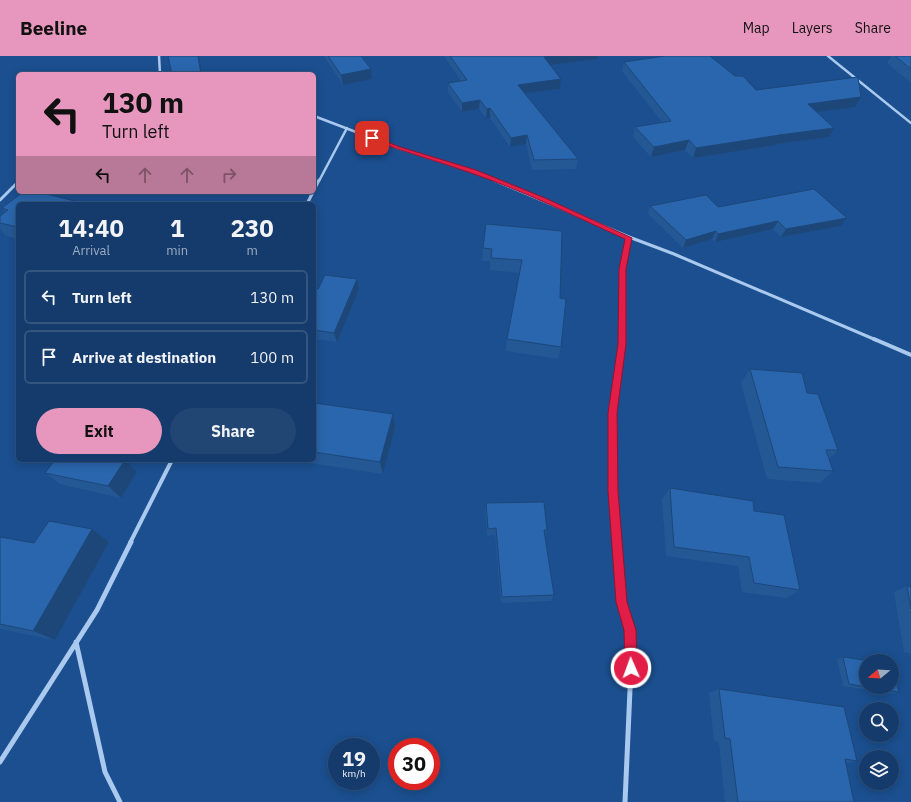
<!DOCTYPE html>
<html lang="en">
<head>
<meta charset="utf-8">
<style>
  :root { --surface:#143b6b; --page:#214673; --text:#f1f3f6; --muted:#9dadc1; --line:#33557e; --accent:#e797bd }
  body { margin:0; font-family:"IBM Plex Sans",sans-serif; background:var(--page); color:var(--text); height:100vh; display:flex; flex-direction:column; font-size:15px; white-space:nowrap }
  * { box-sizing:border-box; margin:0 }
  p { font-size:13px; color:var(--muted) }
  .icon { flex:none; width:22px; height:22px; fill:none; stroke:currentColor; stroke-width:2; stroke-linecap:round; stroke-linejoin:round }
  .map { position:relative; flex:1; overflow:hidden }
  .drawer { position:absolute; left:16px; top:146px; width:300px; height:260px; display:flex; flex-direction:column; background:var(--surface); border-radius:6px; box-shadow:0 2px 10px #0003,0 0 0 1px var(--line) }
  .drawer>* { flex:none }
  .top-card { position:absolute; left:16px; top:16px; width:300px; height:122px; border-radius:6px; box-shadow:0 2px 10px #0003,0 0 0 1px var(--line); background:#e797bd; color:#111; overflow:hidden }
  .needle { width:26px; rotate:252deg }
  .tools { position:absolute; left:859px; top:598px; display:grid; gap:8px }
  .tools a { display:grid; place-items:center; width:40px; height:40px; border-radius:50%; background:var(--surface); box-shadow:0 2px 10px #0003,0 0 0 1px var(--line); font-size:20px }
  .speed { position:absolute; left:328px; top:682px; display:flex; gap:8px; font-size:20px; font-weight:700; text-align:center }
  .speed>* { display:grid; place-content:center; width:52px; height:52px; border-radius:50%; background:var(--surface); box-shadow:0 2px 10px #0003,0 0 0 1px var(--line); line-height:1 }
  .speed small { font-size:10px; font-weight:400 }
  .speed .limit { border:6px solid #d22; background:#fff; color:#111 }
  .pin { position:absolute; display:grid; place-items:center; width:34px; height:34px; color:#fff; margin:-17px; border-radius:8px; box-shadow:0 2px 6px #0006 }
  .me { position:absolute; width:44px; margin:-22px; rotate:358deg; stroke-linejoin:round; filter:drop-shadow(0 0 3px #0008) }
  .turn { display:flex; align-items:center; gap:14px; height:84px; padding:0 20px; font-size:18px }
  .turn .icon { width:52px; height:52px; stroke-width:2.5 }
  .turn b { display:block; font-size:28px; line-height:34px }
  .lanes { display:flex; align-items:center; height:38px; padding:0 20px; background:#0003; justify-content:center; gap:20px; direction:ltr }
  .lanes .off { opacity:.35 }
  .eta { display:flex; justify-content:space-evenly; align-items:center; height:68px; text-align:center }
  .eta b { font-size:24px; font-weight:700; line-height:28px }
  .primary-button { display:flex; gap:8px; margin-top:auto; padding:8px 20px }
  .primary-button a { flex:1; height:46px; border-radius:24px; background:var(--accent); color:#111; font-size:16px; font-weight:700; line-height:46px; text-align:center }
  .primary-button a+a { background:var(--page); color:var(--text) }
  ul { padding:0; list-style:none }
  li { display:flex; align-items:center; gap:12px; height:54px; margin:0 8px 6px; padding:0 12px; border:2px solid var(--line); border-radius:6px }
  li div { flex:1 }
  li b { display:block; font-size:15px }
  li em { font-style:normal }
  header { display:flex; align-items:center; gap:24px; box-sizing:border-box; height:56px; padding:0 20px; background:var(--accent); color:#111 }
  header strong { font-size:19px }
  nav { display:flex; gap:22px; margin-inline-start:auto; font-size:14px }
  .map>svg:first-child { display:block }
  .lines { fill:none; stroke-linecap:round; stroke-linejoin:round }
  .minor-far3 { stroke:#a9c9ee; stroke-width:2.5 }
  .minor-far2 { stroke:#a9c9ee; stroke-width:3 }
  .minor-far1 { stroke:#a9c9ee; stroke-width:4 }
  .minor { stroke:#a9c9ee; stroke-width:5 }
  .wall { fill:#245895 }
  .shaded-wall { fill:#1d4779 }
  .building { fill:#2a66ad; stroke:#1d4779 }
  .route { fill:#e11d48; stroke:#92132f }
</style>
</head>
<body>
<header>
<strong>Beeline</strong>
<nav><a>Map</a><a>Layers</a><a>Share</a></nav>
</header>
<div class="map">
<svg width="911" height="746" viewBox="0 0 911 746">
  <rect width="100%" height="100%" fill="#1b4f8f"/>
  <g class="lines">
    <path class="minor-far3" d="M159,0L160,18
      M828,0L911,67
      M314,60L398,92L474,116L497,125
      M319,125L347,72"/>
    <path class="minor-far2" d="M494,124L629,181
      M314,134L319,124
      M0,144L18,126
      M307,148L313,136
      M622,284V213L629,181L674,198L876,284"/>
    <path class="minor-far1" d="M874,283L911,299
      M130,487L172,404
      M617,487L613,435V357L622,283"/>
    <path class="minor" d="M617,486L621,546L630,574L631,611L625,746
      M76,586L105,716L120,746
      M0,706L97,554L131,486"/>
  </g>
  <path class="wall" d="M325,0H328L371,13L372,23L343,29L325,2Z
    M444,0H598L597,3L550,9L560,33L525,37L578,103L576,113L532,114L526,88L510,91L490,62H486L479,53L462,56L448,36V27L461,25Z
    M891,0H911V27L887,7Z
    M624,6L735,20L756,34L861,41L855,51L816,56L834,72L829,81L776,88V89L693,102L685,94L651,101L633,81L635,71L662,66L622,15Z
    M23,136H38L83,147L84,148H18V183L6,180L0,172V160L5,156L2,152Z
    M650,150L718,151L841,170L781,181L773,173L715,186L712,183L683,192L648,158Z
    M486,168L560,242L561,291L558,303L506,295L507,283L519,217L490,214V205H482L483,192Z
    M314,233H359L337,286L314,283Z
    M750,313L807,337L838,394L829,403L833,415L820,427L767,423L741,327Z
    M314,347L395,371L383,418L289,404H314Z
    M129,408L137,416L121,442L60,428L45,417Z
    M670,432L754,455L800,534L786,542L742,536L738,510L666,500L662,443Z
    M486,447L547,474L545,481L554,539L551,545L501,547L495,479L487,480L485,455Z
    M0,481L34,487L109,486L55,584L0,573Z
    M907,530L911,531V598L904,596L894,536Z
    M843,601L899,636L892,638L843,630L837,603Z
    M719,633L857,705L845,707L854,746H725L719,686L714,685L709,637Z"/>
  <path class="shaded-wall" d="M198,0H199L202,18H201Z
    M552,0H598L597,3L543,10L544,1Z
    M371,13L372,23L343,29L341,19Z
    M561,23L560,33L517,38L518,29Z
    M861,41L855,51L803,58L808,48Z
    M480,44L479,53L462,56V47Z
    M490,52V62H486L487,53Z
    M834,72L829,81L776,88V89L693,102L696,92L779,79Z
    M527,79L526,88L510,91L511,82Z
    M689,84L685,94L651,101L654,91Z
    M847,162L841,170L781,181L786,173Z
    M778,165L773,173L715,186L718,178Z
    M716,175L712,183L683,192L686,184Z
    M357,223L359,233L337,286L334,277Z
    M393,358L395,371L383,418L380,406Z
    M116,404H132L129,408L137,416L121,442L108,430Z
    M92,473L109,486L55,584L33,575Z"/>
  <path class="building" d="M168,0H198L201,18H172Z
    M328,0H361L371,13L341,19Z
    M450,0H552L544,1L561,23L518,29L578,103L534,104L527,79L511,82L490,52L487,53L480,44L462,47L448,27L467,24Z
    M665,0H710L735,20H743L756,34L858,21L861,41L808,48L834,72L779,79H780L696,92L689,84L654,91L635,71L671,65L624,6Z
    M895,0H911V13Z
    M814,133L847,162L786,173L778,165L718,178L716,175L686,184L650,150L706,139L718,151Z
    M23,136H38L83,147L82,148H18V171L0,167V160L8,154L2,152Z
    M486,168L562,175L560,242L566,243L561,291L507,283L522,204L491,202L492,193L483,192Z
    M325,219L357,223L334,277L314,274V233H318Z
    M750,313L802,317L807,337L818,338L838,394H826L833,415L778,411Z
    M314,347L393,358L380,406L314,396Z
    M55,404H125L108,430L45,417Z
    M670,432L753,445L754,455L784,459L800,534L754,527L749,501L674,491Z
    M544,446L547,474H544L554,539L502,541L496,472L488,473L486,447Z
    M49,465L92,473L33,575L0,568V481L34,487Z
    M907,530L911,531V553Z
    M843,601L870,605H866V631L849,628Z
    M892,610L899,636L867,631H892Z
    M719,633L844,651L857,705L845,703L854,746H738L730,683L725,682Z"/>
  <path class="route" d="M370,81H375L400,91L476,114L545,142L632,182L626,213V288L617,357L618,435L627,546L636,574L637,612L635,616L631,617L627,616L625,612L624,574L616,546L608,435V357L618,288L619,213L625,183C574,160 524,135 471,117C438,105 403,96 370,83Z"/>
</svg>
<div class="tools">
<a><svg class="needle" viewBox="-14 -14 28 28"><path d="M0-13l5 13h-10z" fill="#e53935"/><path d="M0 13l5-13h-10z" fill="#9dadc1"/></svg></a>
<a><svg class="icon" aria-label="search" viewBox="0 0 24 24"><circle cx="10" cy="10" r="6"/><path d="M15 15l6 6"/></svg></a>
<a><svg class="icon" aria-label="layers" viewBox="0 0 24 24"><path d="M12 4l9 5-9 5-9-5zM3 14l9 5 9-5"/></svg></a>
</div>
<div class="speed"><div>19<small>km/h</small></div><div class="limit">30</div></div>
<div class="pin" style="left:372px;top:82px;background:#d93025"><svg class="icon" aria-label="arrive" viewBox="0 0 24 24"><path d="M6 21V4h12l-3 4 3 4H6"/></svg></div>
<svg class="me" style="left:631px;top:612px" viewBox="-20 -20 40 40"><circle r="17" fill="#e11d48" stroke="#fff" stroke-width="3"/><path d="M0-11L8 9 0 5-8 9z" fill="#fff"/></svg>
<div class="top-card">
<div class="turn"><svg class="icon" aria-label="left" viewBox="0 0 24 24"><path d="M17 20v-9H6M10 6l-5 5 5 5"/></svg><div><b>130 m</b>Turn left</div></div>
<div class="lanes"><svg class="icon" aria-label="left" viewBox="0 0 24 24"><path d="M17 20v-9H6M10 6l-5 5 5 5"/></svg><svg class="icon off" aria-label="ahead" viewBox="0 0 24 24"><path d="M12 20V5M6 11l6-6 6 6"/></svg><svg class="icon off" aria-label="ahead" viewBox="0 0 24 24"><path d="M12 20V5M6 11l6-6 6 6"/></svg><svg class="icon off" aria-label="right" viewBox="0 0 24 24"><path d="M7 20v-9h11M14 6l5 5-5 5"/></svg></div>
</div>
<section class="drawer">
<div class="eta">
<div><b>14:40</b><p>Arrival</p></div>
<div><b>1</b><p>min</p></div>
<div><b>230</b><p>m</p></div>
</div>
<ul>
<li><svg class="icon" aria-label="left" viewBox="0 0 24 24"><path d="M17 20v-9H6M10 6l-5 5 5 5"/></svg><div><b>Turn left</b></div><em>130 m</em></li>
<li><svg class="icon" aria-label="arrive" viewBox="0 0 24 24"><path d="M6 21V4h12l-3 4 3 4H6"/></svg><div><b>Arrive at destination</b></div><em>100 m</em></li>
</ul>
<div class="primary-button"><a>Exit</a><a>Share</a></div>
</section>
</div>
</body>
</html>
